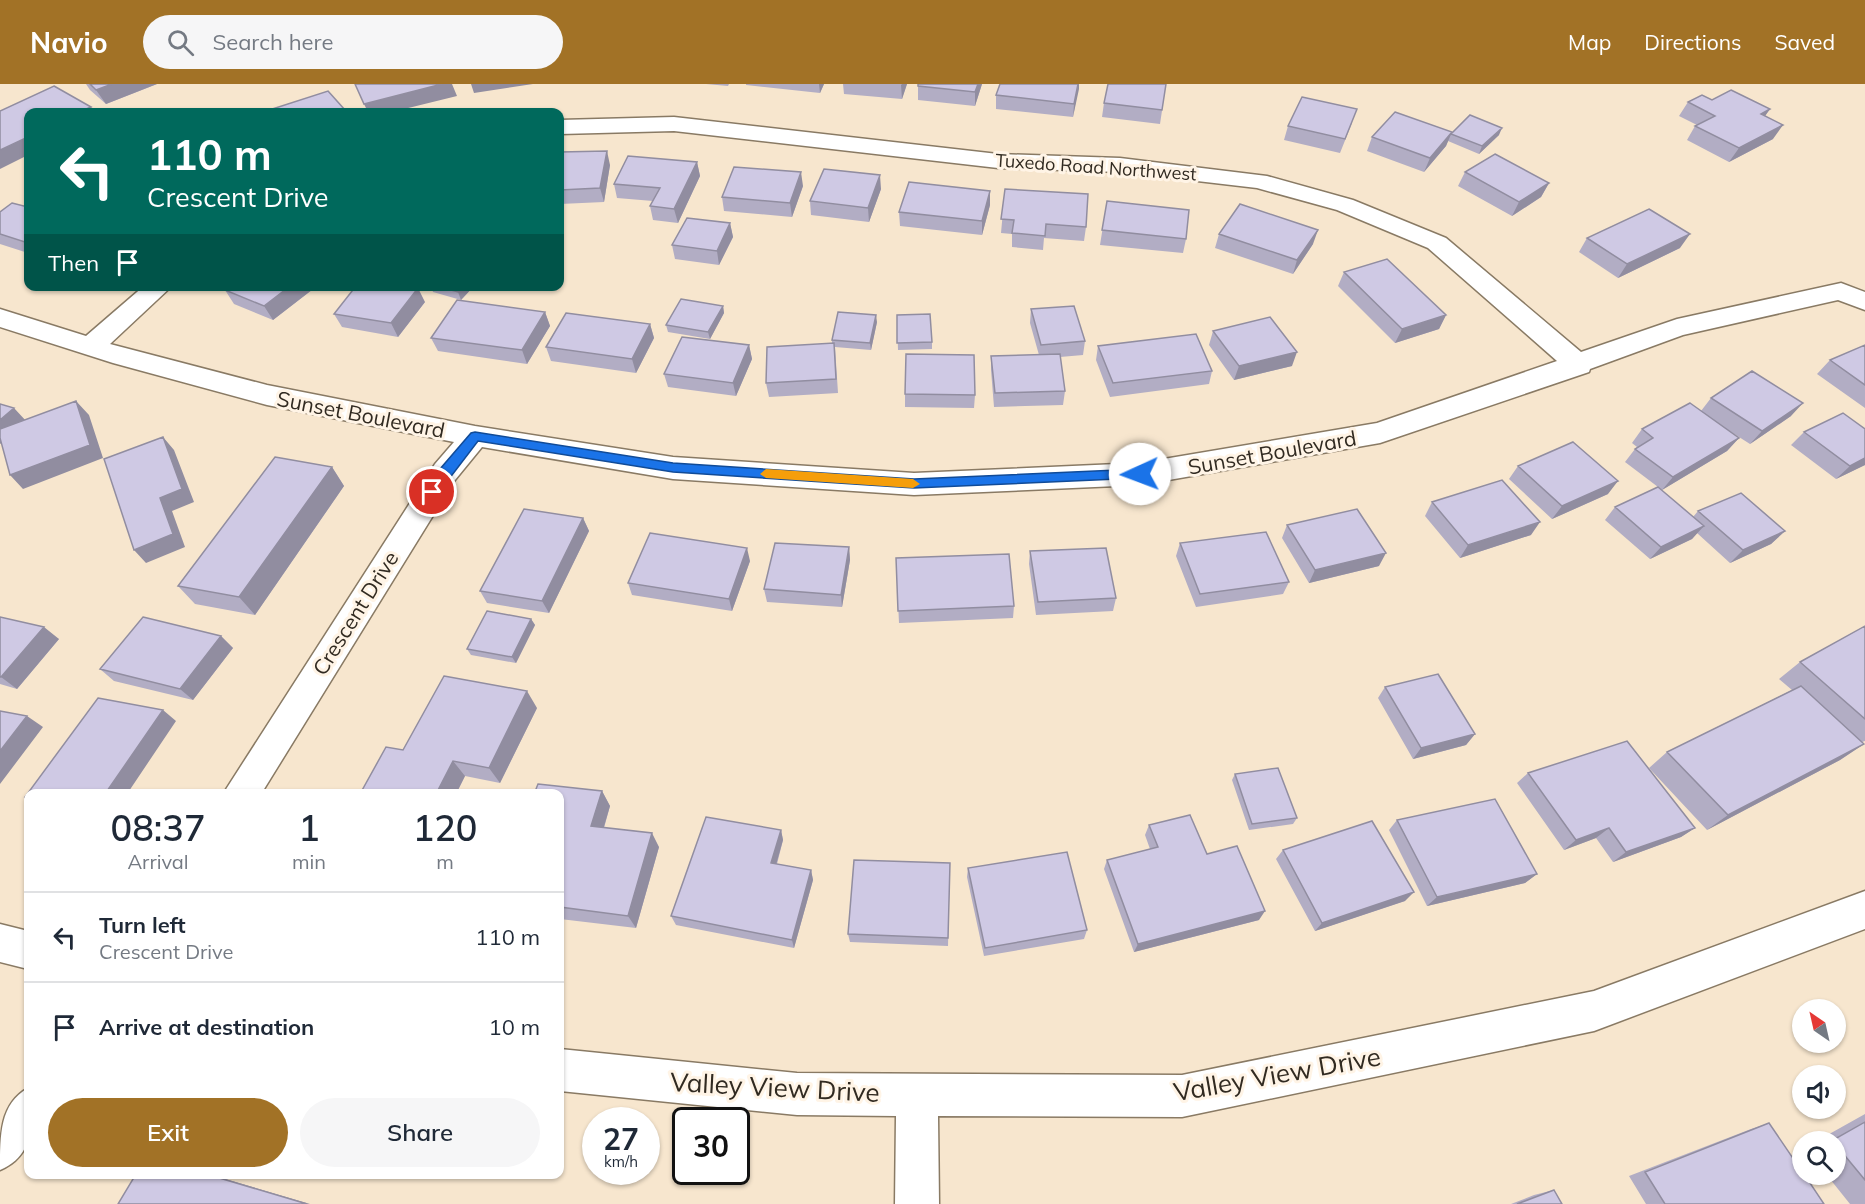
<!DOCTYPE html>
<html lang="en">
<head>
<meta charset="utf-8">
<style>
  :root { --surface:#fff; --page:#f6f6f7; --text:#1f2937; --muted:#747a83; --line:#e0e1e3; --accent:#a27226 }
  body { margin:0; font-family:Mulish,sans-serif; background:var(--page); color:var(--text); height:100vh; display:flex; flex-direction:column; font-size:22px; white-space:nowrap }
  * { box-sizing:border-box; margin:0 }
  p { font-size:20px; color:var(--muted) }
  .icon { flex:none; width:33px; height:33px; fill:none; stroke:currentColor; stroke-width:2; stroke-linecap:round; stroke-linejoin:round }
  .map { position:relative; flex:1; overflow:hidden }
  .drawer { position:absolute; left:24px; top:705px; width:540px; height:390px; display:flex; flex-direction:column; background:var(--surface); border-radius:12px; box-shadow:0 2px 4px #0004 }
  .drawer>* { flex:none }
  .top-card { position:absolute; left:24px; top:24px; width:540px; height:183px; border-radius:12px; box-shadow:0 2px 4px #0004; background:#00695c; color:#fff; overflow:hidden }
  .needle { width:39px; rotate:326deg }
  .tools { position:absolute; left:1792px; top:915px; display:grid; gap:12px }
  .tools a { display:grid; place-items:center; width:54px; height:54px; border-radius:50%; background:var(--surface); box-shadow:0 2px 4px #0004; font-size:30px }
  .speed { position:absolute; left:582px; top:1023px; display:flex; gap:12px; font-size:30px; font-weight:700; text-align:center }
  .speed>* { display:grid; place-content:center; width:78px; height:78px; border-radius:50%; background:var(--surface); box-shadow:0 2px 4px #0004; line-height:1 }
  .speed small { font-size:15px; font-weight:400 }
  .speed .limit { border:3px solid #111; border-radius:9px; background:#fff; color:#111 }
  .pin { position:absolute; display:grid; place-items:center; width:51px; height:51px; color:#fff; margin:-26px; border:3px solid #fff; border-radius:50%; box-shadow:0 2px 6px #0007 }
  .me { position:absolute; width:66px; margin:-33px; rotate:268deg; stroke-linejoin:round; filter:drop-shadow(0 0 4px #0008) }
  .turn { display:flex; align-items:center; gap:21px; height:126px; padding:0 24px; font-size:27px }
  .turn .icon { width:78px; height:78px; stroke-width:2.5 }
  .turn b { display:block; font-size:42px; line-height:51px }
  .then { display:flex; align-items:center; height:57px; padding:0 24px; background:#0003; gap:12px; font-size:22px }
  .eta { display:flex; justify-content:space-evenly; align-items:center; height:102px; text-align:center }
  .eta b { font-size:36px; font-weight:600; line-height:42px }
  .button { display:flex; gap:12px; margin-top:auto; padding:12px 24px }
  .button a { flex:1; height:69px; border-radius:36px; background:var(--accent); color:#fff; font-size:24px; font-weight:600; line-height:69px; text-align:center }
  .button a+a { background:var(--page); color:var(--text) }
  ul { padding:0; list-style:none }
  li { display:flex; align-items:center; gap:18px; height:90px; padding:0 24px; border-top:2px solid var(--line) }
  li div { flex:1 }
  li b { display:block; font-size:22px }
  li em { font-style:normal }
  header { display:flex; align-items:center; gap:36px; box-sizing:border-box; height:84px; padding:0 30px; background:var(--accent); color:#fff }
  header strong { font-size:28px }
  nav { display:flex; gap:33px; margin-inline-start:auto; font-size:21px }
  .search { width:420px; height:54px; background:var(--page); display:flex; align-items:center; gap:15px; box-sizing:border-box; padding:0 21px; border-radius:33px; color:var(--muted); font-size:22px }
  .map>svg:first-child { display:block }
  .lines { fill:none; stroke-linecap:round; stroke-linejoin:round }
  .minor-casing { stroke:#897a64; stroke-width:3 }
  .minor { fill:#fff; fill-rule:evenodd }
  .wall { fill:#b2adc4 }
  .shaded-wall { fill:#918da0 }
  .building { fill:#cfc9e4; stroke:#918da0; stroke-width:1.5 }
  .route { fill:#1a73e8; stroke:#114b97; stroke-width:1.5 }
  .slow { fill:#f59e0b }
  .labels { text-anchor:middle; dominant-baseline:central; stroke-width:6; stroke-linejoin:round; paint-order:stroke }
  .far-street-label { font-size:18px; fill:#312a21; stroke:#fff4e6 }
  .street-label { font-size:21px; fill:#312a21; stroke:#fff4e6 }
  .near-street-label { font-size:26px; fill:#312a21; stroke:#fff4e6 }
</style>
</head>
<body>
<header>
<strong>Navio</strong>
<div class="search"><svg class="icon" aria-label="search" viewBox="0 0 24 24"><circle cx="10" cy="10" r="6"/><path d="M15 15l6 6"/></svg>Search here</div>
<nav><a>Map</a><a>Directions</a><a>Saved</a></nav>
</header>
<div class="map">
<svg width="1865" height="1120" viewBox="0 0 1865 1120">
  <rect width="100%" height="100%" fill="#f7e6ce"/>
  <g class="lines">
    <g class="minor-casing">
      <path id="minor" d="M674,33L998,70L1120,74L1267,92L1353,116L1446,154L1581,268L1677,235L1841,199L1865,208V226L1838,216L1683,251L1590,285L1589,288L1380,359L1140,401L914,411L673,395L482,363L455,396L261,710H223L435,380L454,358L267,321L113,279L0,243V225L86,252L144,202H172L110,260L267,301L475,342L673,373L914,389L1140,379L1377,339L1557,277L1428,164L1337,126L1257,104L1120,88L998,84L674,47L560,50V36Z
        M1865,807V845L1594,947L1182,1033L938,1032L939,1120H895L896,1032L797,1031L560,1007V965L797,989L1182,991L1594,907Z
        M0,840L28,847V885L0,878Z
        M28,1004C32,1037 36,1071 0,1086C0,1050 0,1020 28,1004Z"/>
    </g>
    <use href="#minor" class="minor"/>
  </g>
  <path class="wall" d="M86,0H157L106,20L90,6Z
    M706,0H729L728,2Z
    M746,0H824L820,9L746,1Z
    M843,0H907L902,15L844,10Z
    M982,0L975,22L918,16V2Z
    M1000,0H1079L1073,33L996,25V11Z
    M1166,0L1160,40L1102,33L1104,19Z
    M1712,16L1770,25L1765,32L1773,55L1729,78L1687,56L1695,42L1697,41L1679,32L1688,18Z
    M1352,39L1340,69L1284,56L1288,42Z
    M1451,48L1499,51L1479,70L1448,57L1446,62L1424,88L1367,67L1372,53Z
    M560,68L610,81L604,118L560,120Z
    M697,78L700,92L678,139L653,136L650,122L653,117L617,114L614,100Z
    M1465,88L1549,99L1541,113L1512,132L1458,102Z
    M803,102L792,133L724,127L722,113Z
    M881,105L869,138L811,131L810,117Z
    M1005,105L1086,143L1084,157L1044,154L1043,166L1012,163V150L1001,149Z
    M990,107V121L982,151L900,142L899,128Z
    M1107,117L1186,155L1183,169L1100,161Z
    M28,123V169L0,160V128Z
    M730,139L733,153L719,181L675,175L672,161Z
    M1219,150L1313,160L1293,190L1215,164Z
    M1587,154L1680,164L1618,194L1579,168Z
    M1344,188L1446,231L1439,245L1395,259L1338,202Z
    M317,202L273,236L234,220L225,206Z
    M431,202H474L461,216L433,208Z
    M425,218L398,253L342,243L334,230Z
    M723,222L724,229L710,255L668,248L666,241Z
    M1031,225L1085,257L1083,271L1060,273L1065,307L1063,321L994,323L991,286V272L1039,271L1030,239Z
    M545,228L550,242L527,280L438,267L431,254Z
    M897,231L932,258V265L898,266Z
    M877,238L871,266L835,263L838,309L769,313L766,299L832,260V256Z
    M650,240L654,254L636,289L551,277L546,263Z
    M1213,247L1292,282L1234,296L1209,261Z
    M749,261L752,275L736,312L668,303L664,290Z
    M1865,261V324L1817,290L1830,276Z
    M1098,262L1212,287L1209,300L1110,313L1096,276Z
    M905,310L975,311L974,324L905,323Z
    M1711,314L1791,332L1750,360L1728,346L1739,354L1727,367L1662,406L1625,378L1635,365L1637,363L1632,359L1642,345L1701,327Z
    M1804,348L1865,381L1836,395L1791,361Z
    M1518,382L1608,410L1552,435L1509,395Z
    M332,383L344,402L255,531L195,520L178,502Z
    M1432,418L1531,451L1460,474L1425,432Z
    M1615,423L1693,433L1698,427L1785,447L1771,460L1730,479L1697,449L1692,455L1650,475L1605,436Z
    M583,434L589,447L549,529L487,519L480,507Z
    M1287,441L1379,482L1309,499L1282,454Z
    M1180,459L1289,498L1283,510L1196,523L1176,472Z
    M849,463L850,476L842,523L767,518L764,505Z
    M1030,467L1116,514L1113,527L1036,531L1029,480Z
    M896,474L1014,522L1013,534L899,539Z
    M750,477L732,527L632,511L628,499Z
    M0,533L59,555L17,605L0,600Z
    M531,535L535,541L516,579L471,571L467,565Z
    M1865,542V657L1862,658L1864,660L1840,676L1707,746L1649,684L1667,668L1792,606L1779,595L1800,578Z
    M221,552L233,564L193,616L114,597L100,585Z
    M1385,603L1475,650L1466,661L1413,675L1378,614Z
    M537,624L500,699L465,692L456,710H360L403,666Z
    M1528,689L1695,744L1681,753L1613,778L1596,754L1564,766L1517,699Z
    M1235,690L1297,734L1293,740L1249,746L1232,696Z
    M602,707L610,722L604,744L659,763L636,844L560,835V710Z
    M1397,736L1537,790L1525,799L1427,822L1389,746Z
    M1149,741L1207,770L1259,836L1134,868L1104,785L1107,776L1150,765L1145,751Z
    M781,746L783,756L777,780L811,786L813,796L794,864L676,841L671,832Z
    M1283,766L1405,817L1315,847L1276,775Z
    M950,779L948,862L850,858L848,850Z
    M968,784L1087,846L1084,855L984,872L967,793Z
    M1865,1030V1120H1850L1826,1090H1836V1058H1815Z
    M1769,1039L1824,1120H1646L1629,1092L1751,1045Z
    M1554,1106L1562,1120H1511L1534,1111Z"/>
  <path class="shaded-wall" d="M112,0H157L106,20L96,6Z
    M442,0H452L457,12L392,28H368L364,20Z
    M471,0H533L474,9Z
    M819,0H824L820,9Z
    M902,0H907L902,15L901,1Z
    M978,0H982L975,22V8Z
    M1078,0H1079V5L1073,33L1074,20Z
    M91,23L95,28H79Z
    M1770,25L1760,39L1761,30Z
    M1783,41L1773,55L1729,78L1739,64Z
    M1502,44L1499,51L1479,70L1482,62Z
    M1452,48L1446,62L1424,88L1430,74Z
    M28,53V71L0,85V66Z
    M607,67L610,81L604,118L600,104Z
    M697,78L700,92L678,139L674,125Z
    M801,88L803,102L792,133L790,119Z
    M880,91L881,105L869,138L868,124Z
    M1549,99L1541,113L1512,132L1519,118Z
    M990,107V121L982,151V137Z
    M730,139L733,153L719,181L717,167Z
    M1318,146L1313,160L1293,190L1297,176Z
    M1690,150L1680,164L1618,194L1627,180Z
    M290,202H317L273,236L264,222Z
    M464,202H474L461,216L458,208Z
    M418,204L425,218L398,253L391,239Z
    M723,222L724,229L710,255L708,248Z
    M545,228L550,242L527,280L522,266Z
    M876,231L877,238L871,266L870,259Z
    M1446,231L1439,245L1395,259L1402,245Z
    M650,240L654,254L636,289L632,275Z
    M749,261L752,275L736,312L733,299Z
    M1297,268L1292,282L1234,296L1239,282Z
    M76,317L89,331L103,374L23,405L10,391Z
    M1803,319L1791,332L1750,360L1762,347Z
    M14,324L27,338L0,360V336Z
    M163,353L174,366L194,418L172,427L185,463L146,479L134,466Z
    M1739,354L1727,367L1662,406L1673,393Z
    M1865,374V381L1836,395L1850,382Z
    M332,383L344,402L255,531L239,513Z
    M1618,397L1608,410L1552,435L1562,422Z
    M583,434L589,447L549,529L542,517Z
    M1540,438L1531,451L1460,474L1468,461Z
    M1704,442L1692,455L1650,475L1661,463Z
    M1785,447L1771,460L1730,479L1743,466Z
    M849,463L850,476L842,523L841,511Z
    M747,464L750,477L732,527L729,515Z
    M1386,469L1379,482L1309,499L1315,486Z
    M531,535L535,541L516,579L512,573Z
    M44,543L59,555L17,605L1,593Z
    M221,552L233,564L193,616L180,605Z
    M527,607L537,624L500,699L489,684Z
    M163,626L176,637L127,710H105Z
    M27,632L43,643L0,700V667Z
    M1475,650L1466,661L1413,675L1421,664Z
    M1864,660L1840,676L1707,746L1728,731Z
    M453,677L465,692L456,710H436Z
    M602,707L610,722L600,756L591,742Z
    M1609,744L1596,754L1564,766L1576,756Z
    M1695,744L1681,753L1613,778L1626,768Z
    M781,746L783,756L774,788L771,779Z
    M652,749L659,763L636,844L628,832Z
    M811,786L813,796L794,864L792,856Z
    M1537,790L1525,799L1427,822L1437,813Z
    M1414,808L1405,817L1315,847L1322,839Z
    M1265,827L1259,836L1134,868L1138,860Z
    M206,1090H208L310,1120H307Z"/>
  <path class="building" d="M90,0H112L96,6Z
    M355,0H442L364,20Z
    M918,0H978L975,8L918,2Z
    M1000,0H1078L1074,20L996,11Z
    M1108,0H1166L1162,26L1104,19Z
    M54,2L91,23L79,28H28V53L0,66V27Z
    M1731,6L1770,25L1761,30L1783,41L1739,64L1695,42L1715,32L1688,18L1702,11L1712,16Z
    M328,7L345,26L339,28H263Z
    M1302,13L1357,25L1345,55L1288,42Z
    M1395,28L1452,48L1430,74L1372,53Z
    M1470,31L1502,44L1482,62L1451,50Z
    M607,67L600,104L560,106V68Z
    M1495,70L1549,99L1519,118L1465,88Z
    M628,72L697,78L674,125L650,122L660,104L614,100Z
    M734,83L801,88L790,119L722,113Z
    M824,85L880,91L868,124L810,117Z
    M909,98L990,107L982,137L899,128Z
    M1005,105L1088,110L1086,143L1046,140L1045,152L1012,149L1014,136L1001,135Z
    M1107,117L1189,126L1186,155L1102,146Z
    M12,119L28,123V159L0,150V128Z
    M1240,120L1318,146L1297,176L1219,150Z
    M1649,125L1690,150L1627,180L1587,154Z
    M687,134L730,139L717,167L672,161Z
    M1387,175L1446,231L1402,245L1344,188Z
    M230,202H290L264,222L225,206Z
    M356,202H411L418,204L391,239L334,230Z
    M437,202H464L458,208Z
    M681,215L723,222L708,248L666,241Z
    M457,216L545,228L522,266L431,254Z
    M1074,222L1085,257L1041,261L1031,225Z
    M838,228L876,231L870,259L832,256Z
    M566,229L650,240L632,275L546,263Z
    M930,230L932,258L897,259V231Z
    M1270,233L1297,268L1239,282L1213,247Z
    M1196,250L1212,287L1113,299L1098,262Z
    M682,253L749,261L733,299L664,290Z
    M834,259L836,295L766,299L767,263Z
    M1865,261V301L1830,276Z
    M906,270L974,271L975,311L905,310Z
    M1060,270L1065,307L995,309L991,272Z
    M1752,287L1803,319L1762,347L1711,314Z
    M76,317L90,361L10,391L0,354V345Z
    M1690,319L1739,354L1673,393L1635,365L1653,354L1642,345Z
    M0,320L14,324L0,336Z
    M1843,329L1865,345V374L1850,382L1804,348Z
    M163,353L182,405L160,414L173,450L134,466L104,375Z
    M1573,358L1618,397L1562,422L1518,382Z
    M275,373L332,383L239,513L178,502Z
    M1502,396L1540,438L1468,461L1432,418Z
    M1658,403L1704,442L1661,463L1615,423Z
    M1741,409L1785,447L1743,466L1698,427Z
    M524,425L583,434L542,517L480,507Z
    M1357,425L1386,469L1315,486L1287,441Z
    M1266,448L1289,498L1200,510L1180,459Z
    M650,449L747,464L729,515L628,499Z
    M775,459L849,463L841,511L764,505Z
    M1106,464L1116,514L1038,518L1030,467Z
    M1009,470L1014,522L898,527L896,474Z
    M487,527L531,535L512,573L467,565Z
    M0,533L44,543L1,593H0Z
    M143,533L221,552L180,605L100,585Z
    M1865,542V635L1800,578Z
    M1438,590L1475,650L1421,664L1385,603Z
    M444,592L527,607L489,684L453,677L436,710H360L386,663L403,666Z
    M1801,602L1864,660L1728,731L1667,668Z
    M98,614L163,626L105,710H28V714L25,713Z
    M0,627L27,632L0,667Z
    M1627,657L1695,744L1626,768L1609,744L1576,756L1528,689Z
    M1278,684L1297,734L1252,740L1235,690Z
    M538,700L602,707L591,742L652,749L628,832L560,823V710H534Z
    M1495,715L1537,790L1437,813L1397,736Z
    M1190,731L1207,770L1237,762L1265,827L1138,860L1107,776L1158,763L1149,741Z
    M706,733L781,746L771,779L811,786L792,856L671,832Z
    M1372,737L1414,808L1322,839L1283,766Z
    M1067,768L1087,846L985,864L968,784Z
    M854,776L950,779L948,854L848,850Z
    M1865,1038V1096L1836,1061V1058H1834L1833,1056Z
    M1769,1039L1803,1089V1090H1804L1824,1120H1665L1645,1088Z
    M136,1090H206L307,1120H118Z
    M1554,1106L1562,1120H1517Z"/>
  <path class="route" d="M475,348L673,379L914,395L1140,385L1146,390L1140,394L914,404L673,388L478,357L436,412H427L426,408L440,385L471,349Z"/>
  <path class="slow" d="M766,385L913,395L920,400L913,404L766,394L760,390Z"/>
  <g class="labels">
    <g class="far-street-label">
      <text transform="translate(1096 83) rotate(4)">Tuxedo Road Northwest</text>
    </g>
    <g class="street-label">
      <text transform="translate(361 330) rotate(11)">Sunset Boulevard</text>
      <text transform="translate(1272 368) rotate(-10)">Sunset Boulevard</text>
      <text transform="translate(355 529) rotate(-58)">Crescent Drive</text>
    </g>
    <g class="near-street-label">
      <text transform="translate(1277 990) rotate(-10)">Valley View Drive</text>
      <text transform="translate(775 1003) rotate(3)">Valley View Drive</text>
    </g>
  </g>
</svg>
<div class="tools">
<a><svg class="needle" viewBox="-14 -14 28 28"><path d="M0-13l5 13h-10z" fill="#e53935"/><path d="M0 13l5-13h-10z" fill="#747a83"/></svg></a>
<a><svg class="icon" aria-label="sound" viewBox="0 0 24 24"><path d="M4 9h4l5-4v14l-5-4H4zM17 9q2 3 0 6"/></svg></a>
<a><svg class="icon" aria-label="search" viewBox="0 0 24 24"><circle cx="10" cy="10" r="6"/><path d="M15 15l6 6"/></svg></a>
</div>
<div class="speed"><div>27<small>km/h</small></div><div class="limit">30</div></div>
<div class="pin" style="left:432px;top:408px;background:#d93025"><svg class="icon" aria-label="arrive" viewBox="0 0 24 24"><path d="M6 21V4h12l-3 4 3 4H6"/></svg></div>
<svg class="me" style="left:1140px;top:390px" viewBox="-20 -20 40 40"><circle r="19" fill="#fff"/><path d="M0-13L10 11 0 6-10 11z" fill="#1a73e8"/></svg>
<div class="top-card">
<div class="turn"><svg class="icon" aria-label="left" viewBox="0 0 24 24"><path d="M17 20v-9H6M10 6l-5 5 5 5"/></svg><div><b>110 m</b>Crescent Drive</div></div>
<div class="then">Then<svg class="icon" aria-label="arrive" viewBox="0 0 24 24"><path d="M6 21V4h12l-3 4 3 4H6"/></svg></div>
</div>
<section class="drawer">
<div class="eta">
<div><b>08:37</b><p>Arrival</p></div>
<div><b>1</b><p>min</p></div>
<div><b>120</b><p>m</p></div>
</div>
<ul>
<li><svg class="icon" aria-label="left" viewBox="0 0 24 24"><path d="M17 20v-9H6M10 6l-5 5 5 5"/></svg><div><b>Turn left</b><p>Crescent Drive</p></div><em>110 m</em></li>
<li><svg class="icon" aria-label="arrive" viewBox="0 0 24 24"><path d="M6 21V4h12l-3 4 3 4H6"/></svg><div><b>Arrive at destination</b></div><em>10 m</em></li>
</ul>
<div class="button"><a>Exit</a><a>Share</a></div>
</section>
</div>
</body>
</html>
